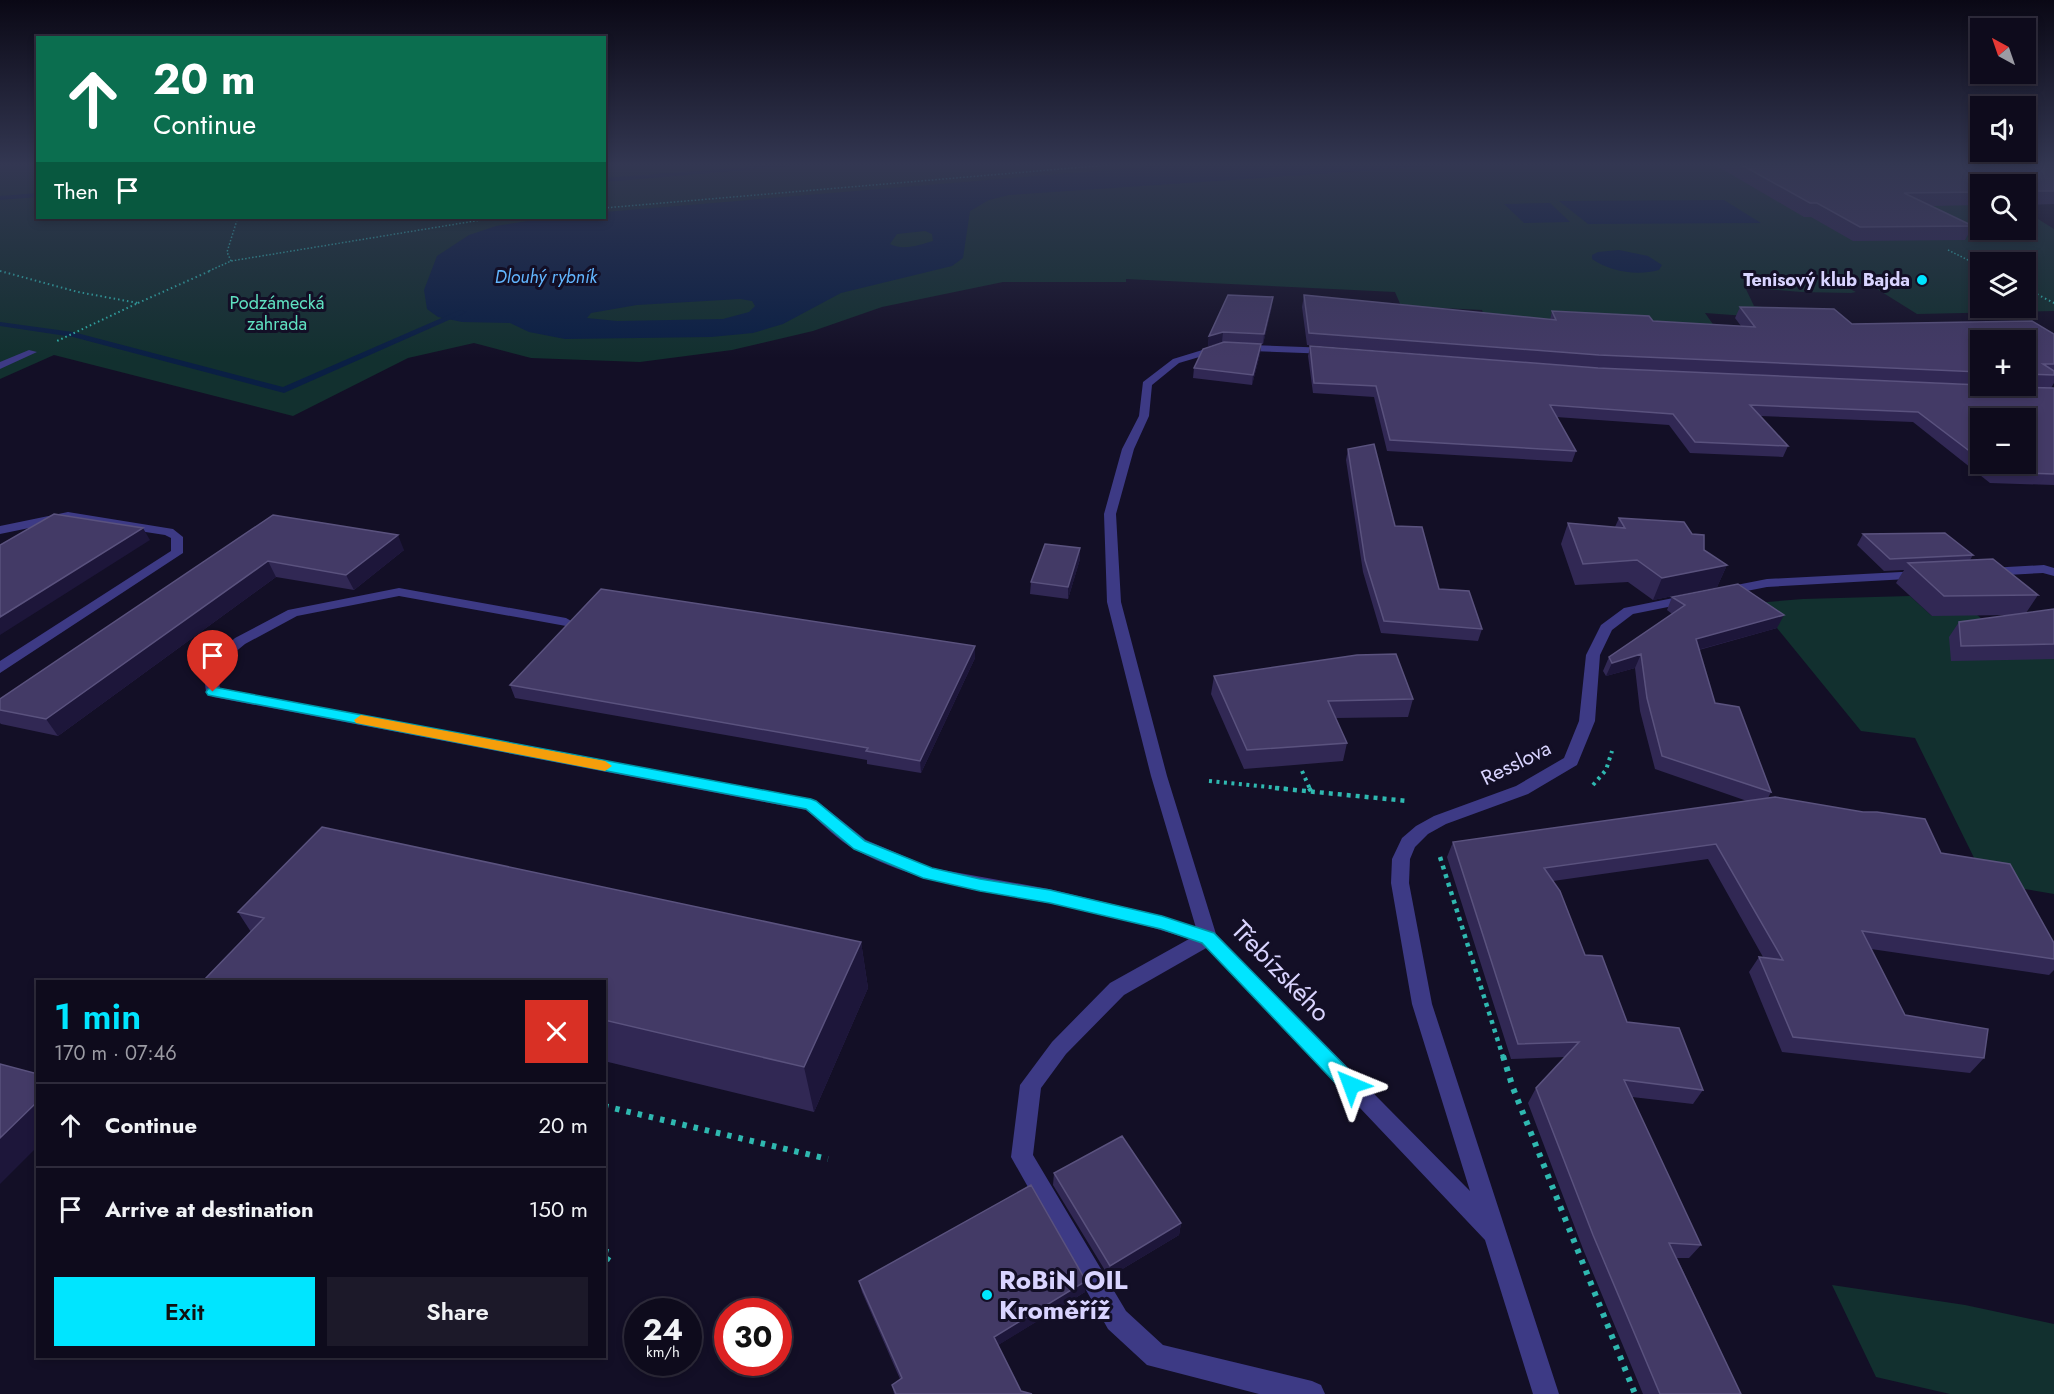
<!DOCTYPE html>
<html lang="en">
<head>
<meta charset="utf-8">
<style>
  :root { --surface:#0e0b1c; --page:#1c1929; --text:#f1f3f6; --muted:#9b9ba3; --line:#2e2b3b; --accent:#00e5ff }
  body { margin:0; font-family:Jost,sans-serif; background:var(--page); color:var(--text); height:100vh; display:flex; flex-direction:column; font-size:22px; white-space:nowrap }
  * { box-sizing:border-box; margin:0 }
  p { font-size:20px; color:var(--muted) }
  .icon { flex:none; width:33px; height:33px; fill:none; stroke:currentColor; stroke-width:2; stroke-linecap:round; stroke-linejoin:round }
  .map { position:relative; flex:1; overflow:hidden }
  .sheet { position:absolute; left:36px; top:980px; width:570px; height:378px; display:flex; flex-direction:column; background:var(--surface); border-radius:0px; box-shadow:0 3px 9px #0003,0 0 0 2px var(--line) }
  .sheet>* { flex:none }
  .banner { position:absolute; left:36px; top:36px; width:570px; height:183px; border-radius:0px; box-shadow:0 3px 9px #0003,0 0 0 2px var(--line); background:#0b6e4f; color:#fff; overflow:hidden }
  .needle { width:39px; rotate:320deg }
  .controls { position:absolute; left:1970px; top:18px; display:grid; gap:12px }
  .controls a { display:grid; place-items:center; width:66px; height:66px; border-radius:0px; background:var(--surface); box-shadow:0 3px 9px #0003,0 0 0 2px var(--line); font-size:30px }
  .speed { position:absolute; left:624px; top:1298px; display:flex; gap:12px; font-size:30px; font-weight:700; text-align:center }
  .speed>* { display:grid; place-content:center; width:78px; height:78px; border-radius:50%; background:var(--surface); box-shadow:0 3px 9px #0003,0 0 0 2px var(--line); line-height:1 }
  .speed small { font-size:15px; font-weight:400 }
  .speed .limit { border:9px solid #d22; background:#fff; color:#111 }
  .pin { position:absolute; display:grid; place-items:center; width:51px; height:51px; color:#fff; margin:-62px -26px; border-radius:50% 50% 50% 0; rotate:-45deg; box-shadow:0 0 6px #0007 }
  .pin .icon { rotate:45deg }
  .me { position:absolute; width:66px; margin:-33px; rotate:316deg; stroke-linejoin:round; filter:drop-shadow(0 0 4px #0008) }
  .turn { display:flex; align-items:center; gap:21px; height:126px; padding:0 18px; font-size:27px }
  .turn .icon { width:78px; height:78px; stroke-width:2.5 }
  .turn b { display:block; font-size:42px; line-height:51px }
  .then { display:flex; align-items:center; height:57px; padding:0 18px; background:#0003; gap:12px; font-size:22px }
  .round { display:grid; place-items:center; flex:none; width:63px; height:63px; border-radius:0px; background:var(--page) }
  .head { display:flex; align-items:center; justify-content:space-between; height:102px; padding:0 18px }
  h1 { font-size:36px; font-weight:600; line-height:45px; color:var(--accent) }
  .cta { display:flex; gap:12px; margin-top:auto; padding:12px 18px }
  .cta a { flex:1; height:69px; border-radius:0px; background:var(--accent); color:#111; font-size:24px; font-weight:600; line-height:69px; text-align:center }
  .cta a+a { background:var(--page); color:var(--text) }
  ul { padding:0; list-style:none }
  li { display:flex; align-items:center; gap:18px; height:84px; padding:0 18px; border-top:2px solid var(--line) }
  li div { flex:1 }
  li b { display:block; font-size:22px }
  li em { font-style:normal }
  .map>svg:first-child { display:block }
  .green { fill:#12302f; fill-rule:evenodd }
  .water { fill:#0a1f44; fill-rule:evenodd }
  .lines { fill:none; stroke-linecap:round; stroke-linejoin:round }
  .stream { fill:#0a1f44; fill-rule:evenodd }
  .path-far4 { stroke:#2fb8b0; stroke-width:1.5; stroke-dasharray:1.5 2; stroke-linecap:butt }
  .path-far3 { stroke:#2fb8b0; stroke-width:2; stroke-dasharray:1.5 3; stroke-linecap:butt }
  .path-far2 { stroke:#2fb8b0; stroke-width:4; stroke-dasharray:3 4.5; stroke-linecap:butt }
  .path-far1 { stroke:#2fb8b0; stroke-width:4.5; stroke-dasharray:4 5; stroke-linecap:butt }
  .path { stroke:#2fb8b0; stroke-width:6; stroke-dasharray:4.5 7; stroke-linecap:butt }
  .service { fill:#3d3a85; fill-rule:evenodd }
  .minor { fill:#3d3a85; fill-rule:evenodd }
  .wall { fill:#312854; fill-rule:evenodd }
  .shaded-wall { fill:#1d163a }
  .building { fill:#433a66; stroke:#5a527e; stroke-width:1.5 }
  .route { fill:#00e5ff; stroke:#0095a6; stroke-width:1.5 }
  .slow { fill:#f59e0b }
  .poi-dot { fill:#00e5ff; stroke:#130f26; stroke-width:2 }
  .labels { text-anchor:middle; dominant-baseline:central; stroke-width:6; stroke-linejoin:round; paint-order:stroke }
  .far-water-label { font-size:18px; font-style:italic; fill:#62b6ff; stroke:#130f26 }
  .far-poi-label { font-size:18px; font-weight:bold; fill:#d9d4ff; stroke:#130f26; text-anchor:end }
  .far-park-label { font-size:18px; fill:#5fe0c0; stroke:#130f26 }
  .street-label { font-size:21px; fill:#d9d4ff; stroke:#130f26 }
  .near-street-label { font-size:26px; fill:#d9d4ff; stroke:#130f26 }
  .near-poi-label { font-size:26px; font-weight:bold; fill:#d9d4ff; stroke:#130f26; text-anchor:start }
</style>
</head>
<body>
<div class="map">
<svg width="2054" height="1394" viewBox="0 0 2054 1394">
  <rect width="100%" height="100%" fill="#130f26"/>
  <path class="green" d="M0,163H37L38,218H604L605,163H1728L1980,194V230H2025V211L2054,229V311L1917,314L1869,284L1842,283V285L1856,292L1851,293L1801,292L1745,287L1754,306L1806,312L1755,307L1760,317L1705,313L1725,341L1486,323L1482,310L1401,306L1395,292L1126,279V282H1003L882,307L813,331L732,350L640,362L531,358L474,343L408,358L293,416L54,355L0,379ZM1980,262H2025V308H1980Z
    M1953,594L2028,659H2054V894L2001,885L1983,876L1915,738L1861,731L1777,628L1742,604L1803,599L1910,596L1932,616Z
    M1832,1285L1965,1305L2054,1324V1394H1950L1876,1377Z"/>
  <path class="water" d="M1190,163H1480L1009,195L989,200L970,211L963,258L952,266L841,293L783,324L753,333L711,337L565,339L529,332L510,323L462,322L438,317L427,309L424,290L437,256L469,235L496,226L547,218H604L605,212ZM925,231L932,234L933,241C919,245 904,251 890,244L897,234ZM740,299L752,301L755,306L749,312L723,319L617,321L587,318L591,313L637,305Z
    M1724,200L1761,223L1588,224L1559,201Z
    M1550,203L1570,222L1524,223L1504,204Z
    M1619,250L1648,256L1662,265L1659,270C1637,276 1611,272 1592,259V255L1598,252Z"/>
  <g class="lines">
    <path class="stream" d="M801,163H828L604,182V178Z
      M38,193V197L0,200V196Z
      M460,310L467,312L284,393L73,337L0,326V322L73,332L283,387Z"/>
    <path class="path-far4" d="M604,208L1131,163
      M1948,250L1980,266
      M231,261L227,252L237,220L240,218
      M209,271L231,261L493,218"/>
    <path class="path-far3" d="M0,271L78,292L138,303L57,341
      M2025,288L2054,303
      M138,303L212,270"/>
    <path class="path-far2" d="M1302,771L1310,789
      M1209,781L1290,789
      M1593,785L1606,770L1612,751"/>
    <path class="path-far1" d="M1275,788L1408,801
      M1309,788L1311,791
      M1440,857L1503,1057"/>
    <path class="path" d="M1503,1056L1513,1088L1635,1394
      M604,1106L828,1159
      M604,1251L611,1253L604,1264"/>
    <path class="service" d="M29,350L37,352L0,369V362Z
      M68,512L173,529L183,537V553L0,673V661L171,551V538L165,535L68,520L0,534V526Z
      M399,588L566,618L573,622L566,626L399,596L297,616L245,644L217,667L220,689L811,799L817,801L866,840L932,868L1049,889L1162,916L1215,933L1217,938L1215,943L1124,995L1066,1054L1041,1088L1033,1155L1126,1311L1163,1345L1312,1381L1321,1385L1325,1394H1259L1147,1365L1108,1329L1011,1157L1020,1085L1052,1042L1110,983L1189,939C1144,924 1095,912 1048,903C980,890 919,884 856,850C838,841 822,823 806,810L213,697L206,692L203,666L235,638L288,610Z"/>
    <path class="minor" d="M1222,344L1330,348L1335,351L1330,354L1223,350L1179,363L1152,385L1149,416L1134,449L1116,514L1121,602L1167,776L1216,934L1470,1191L1412,1004L1391,883L1392,859L1402,838L1416,826L1434,816L1516,786L1564,758L1579,721L1586,655L1601,625L1624,608L1688,595L1695,599L1688,603L1633,614L1612,630L1600,655L1595,721L1577,765L1528,794L1446,824L1428,834L1415,847L1410,859L1409,883L1432,1004L1559,1394H1533L1485,1240L1199,938L1151,776L1107,602L1104,514L1122,449L1139,416L1143,382L1173,359Z
      M2044,565L2054,568V576L2043,573L1989,576L1982,572L1989,568Z
      M1920,571L1925,572L1927,575L1925,578L1767,587L1726,595L1719,591L1721,588L1767,579Z"/>
  </g>
  <path class="wall" d="M1712,163H2054V204L2025,205V184H1980V205L1931,206L1973,226L1965,240L1853,241L1811,217H1804Z
    M1304,295L1550,320L1552,311L1653,321L1741,326L1735,318L1740,307L1852,324L2054,334V383L2051,388L2003,386H2025V340H1980V385L1595,368L1307,345L1302,307Z
    M1272,306L1263,344L1222,342L1208,346L1209,336Z
    M1261,344L1260,354L1252,385L1193,378L1194,368Z
    M1310,346L1598,368L2054,388V485L1990,483L1913,422L1760,416L1788,446L1783,457L1690,453L1669,425L1556,417L1576,451L1572,462L1387,451L1374,397L1313,393L1308,356ZM1980,418L2025,464H1980Z
    M1348,449L1395,526L1439,589L1482,629L1478,641L1381,633L1363,572L1346,460Z
    M273,515L404,550L354,590L276,577L58,736L1,724L0,723V699Z
    M1619,518L1692,534L1704,550L1727,565L1717,587L1653,600L1628,582L1575,585L1561,544L1568,523L1615,527Z
    M1863,534L1973,555L1970,560L2038,595L2026,613L2054,609V659L1951,661L1949,637L1959,622L2010,615L1932,616L1896,583L1904,570L1884,571L1857,545Z
    M1080,559L1068,599L1030,594L1031,582Z
    M1672,597L1777,628L1699,650L1715,703L1771,792L1768,798L1941,853L2054,959V970L2049,975L1871,949L1905,1015L1984,1058L1970,1073L1782,1052L1749,972L1759,957H1763L1708,859L1553,881L1585,955L1627,1022L1703,1090L1693,1104L1632,1097L1701,1245L1689,1258H1677L1741,1394H1643L1583,1249L1528,1103L1536,1088L1565,1057L1511,1059L1447,857L1453,842L1747,801L1655,769L1640,711L1635,668L1606,676L1603,671L1609,657L1672,614L1667,610Z
    M975,658L921,773L867,764V760L515,698L510,685Z
    M1214,676L1413,699L1408,717L1336,718L1347,743L1343,761L1244,769L1211,694Z
    M238,912L861,942L868,988L814,1112L604,1061V981L251,932Z
    M1054,1173L1181,1223L1179,1235L1109,1277L1053,1185Z
    M859,1281L1085,1292L998,1345L1021,1391L1032,1394H894L892,1385L900,1379L862,1292Z"/>
  <path class="shaded-wall" d="M1273,297L1272,306L1263,344L1264,334Z
    M1223,332L1222,342L1208,346L1209,336Z
    M1261,344L1260,354L1252,385L1253,375Z
    M143,528L150,540L0,635V617Z
    M398,535L404,550L354,590L346,575Z
    M1080,548V559L1068,599V587Z
    M268,561L276,577L58,736L46,719Z
    M1727,565L1717,587L1653,600L1662,578Z
    M1784,615L1777,628L1690,652L1696,639Z
    M975,646V658L921,773L920,761Z
    M1641,654L1635,668L1606,676L1612,663Z
    M861,942L868,988L814,1112L804,1067Z
    M38,1101V1146L0,1184V1138Z
    M1181,1223L1179,1235L1109,1277L1110,1266Z
    M1086,1281L1085,1292L995,1347L994,1337Z"/>
  <path class="building" d="M1738,163H2054V191H2025V184H1980V192L1904,193L1973,226L1860,227L1817,203H1810Z
    M1228,295L1273,297L1264,334L1223,332L1209,336Z
    M1304,295L1556,320L1552,311L1649,316L1653,321L1755,327L1740,307L1834,309L1852,324L2032,321L2054,334V364H2043L2054,371V375L2025,374V340H1980V372L1599,355L1309,333Z
    M1224,342L1261,344L1253,375L1194,368L1203,349Z
    M1310,346L1598,368L1980,385V386L2054,388V474L1997,472L1986,464H2025V418H1980V459L1918,412L1750,405L1788,446L1695,442L1673,414L1550,405L1576,451L1390,440L1376,386L1314,383Z
    M1374,444L1395,526L1422,527L1439,589L1469,591L1482,629L1384,621L1365,560L1348,449Z
    M54,514L143,528L0,617V545Z
    M273,515L398,535L346,575L268,561L46,719L0,710V699Z
    M1619,518L1684,522L1692,534L1704,535V550L1727,565L1662,578L1637,560L1583,564L1568,523L1625,528Z
    M1945,533L1973,555L1890,559L1863,534Z
    M1045,544L1080,548L1068,587L1031,582Z
    M1993,559L2038,595L1944,596L1908,563Z
    M1738,584L1784,615L1696,639L1715,703L1739,707L1771,792L1662,756L1647,698L1641,654L1612,663L1609,657L1685,605L1672,597Z
    M601,589L975,646L920,761L866,751L868,748L510,685Z
    M2054,609V644L1961,646L1959,622Z
    M1396,654L1413,699L1328,701L1347,743L1247,750L1214,676L1357,655Z
    M1775,797L1863,812H1877L1925,819L1941,853L2010,864L2054,943V959L1862,931L1905,1015L1988,1029L1984,1058L1793,1037L1759,957L1783,960L1716,844L1544,868L1560,891L1585,955L1602,956L1627,1022L1679,1028L1703,1090L1624,1080L1701,1245L1669,1243L1741,1394H1660L1593,1235L1536,1088L1579,1042L1518,1044L1453,842Z
    M322,827L861,942L804,1067L604,1020V981H203L264,918L238,912Z
    M0,1064L38,1074V1101L0,1138Z
    M1122,1136L1181,1223L1110,1266L1054,1173Z
    M1031,1185L1086,1281L994,1337L1021,1391L1032,1394H896L892,1385L902,1378L859,1281Z"/>
  <linearGradient id="sky" x2="0" y2="1"><stop stop-color="#0a0815"/><stop offset="0.46" stop-color="#333752"/><stop offset="1" stop-color="#333752" stop-opacity="0"/></linearGradient>
  <rect width="2054" height="358" fill="url(#sky)"/>
  <path class="route" d="M213,687L811,799L816,801L865,841L932,868L980,879L1050,890L1162,916L1214,933L1358,1079L1361,1085L1358,1092L1351,1094L1344,1092L1202,943L1161,929L1050,903L980,891L923,878L854,849L806,809L208,695L206,692L208,689Z"/>
  <path class="slow" d="M361,715L605,761L612,766L605,771L356,723L354,720Z"/>
  <g class="poi-dot">
    <circle cx="1922" cy="280" r="6"/>
    <circle cx="987" cy="1295" r="6"/>
  </g>
  <g class="labels">
    <g class="far-water-label">
      <text x="546" y="277">Dlouhý rybník</text>
    </g>
    <g class="far-poi-label">
      <text x="1910" y="280">Tenisový klub Bajda</text>
    </g>
    <g class="far-park-label">
      <text x="277" y="303">Podzámecká<tspan x="277" dy="21">zahrada</tspan></text>
    </g>
    <g class="street-label">
      <text transform="translate(1516 763) rotate(-26)">Resslova</text>
    </g>
    <g class="near-street-label">
      <text transform="translate(1281 971) rotate(46)">Třebízského</text>
    </g>
    <g class="near-poi-label">
      <text x="999" y="1280">RoBiN OIL<tspan x="999" dy="30">Kroměříž</tspan></text>
    </g>
  </g>
</svg>
<div class="controls">
<a><svg class="needle" viewBox="-14 -14 28 28"><path d="M0-13l5 13h-10z" fill="#e53935"/><path d="M0 13l5-13h-10z" fill="#9b9ba3"/></svg></a>
<a><svg class="icon" aria-label="sound" viewBox="0 0 24 24"><path d="M4 9h4l5-4v14l-5-4H4zM17 9q2 3 0 6"/></svg></a>
<a><svg class="icon" aria-label="search" viewBox="0 0 24 24"><circle cx="10" cy="10" r="6"/><path d="M15 15l6 6"/></svg></a>
<a><svg class="icon" aria-label="layers" viewBox="0 0 24 24"><path d="M12 4l9 5-9 5-9-5zM3 14l9 5 9-5"/></svg></a>
<a>+</a>
<a>−</a>
</div>
<div class="speed"><div>24<small>km/h</small></div><div class="limit">30</div></div>
<div class="pin" style="left:213px;top:692px;background:#d93025"><svg class="icon" aria-label="arrive" viewBox="0 0 24 24"><path d="M6 21V4h12l-3 4 3 4H6"/></svg></div>
<svg class="me" style="left:1351px;top:1085px" viewBox="-20 -20 40 40"><path d="M0-17L14 15 0 8-14 15z" fill="#00e5ff" stroke="#fff" stroke-width="4"/></svg>
<div class="banner">
<div class="turn"><svg class="icon" aria-label="ahead" viewBox="0 0 24 24"><path d="M12 20V5M6 11l6-6 6 6"/></svg><div><b>20 m</b>Continue</div></div>
<div class="then">Then<svg class="icon" aria-label="arrive" viewBox="0 0 24 24"><path d="M6 21V4h12l-3 4 3 4H6"/></svg></div>
</div>
<section class="sheet">
<div class="head"><div><h1>1 min</h1><p>170 m · 07:46</p></div><a class="round" style="background:#d93025;color:#fff"><svg class="icon" aria-label="close" viewBox="0 0 24 24"><path d="M6 6l12 12M18 6L6 18"/></svg></a></div>
<ul>
<li><svg class="icon" aria-label="ahead" viewBox="0 0 24 24"><path d="M12 20V5M6 11l6-6 6 6"/></svg><div><b>Continue</b></div><em>20 m</em></li>
<li><svg class="icon" aria-label="arrive" viewBox="0 0 24 24"><path d="M6 21V4h12l-3 4 3 4H6"/></svg><div><b>Arrive at destination</b></div><em>150 m</em></li>
</ul>
<div class="cta"><a>Exit</a><a>Share</a></div>
</section>
</div>
</body>
</html>
